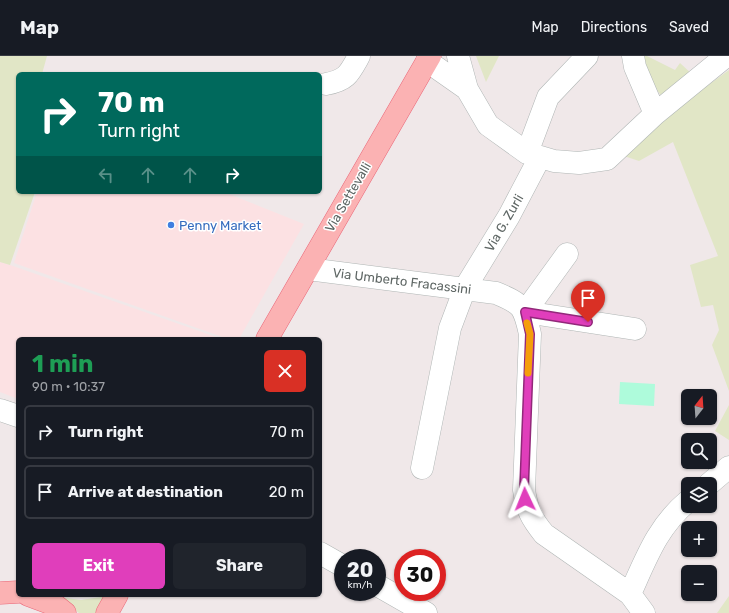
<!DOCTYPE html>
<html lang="en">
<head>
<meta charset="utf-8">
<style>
  :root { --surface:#171b24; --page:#20242c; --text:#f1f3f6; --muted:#9ea1a6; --line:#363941; --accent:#e03ebb }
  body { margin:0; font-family:Rubik,sans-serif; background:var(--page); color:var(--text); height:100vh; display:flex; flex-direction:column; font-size:15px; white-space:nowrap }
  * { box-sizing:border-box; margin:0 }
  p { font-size:13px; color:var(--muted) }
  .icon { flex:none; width:22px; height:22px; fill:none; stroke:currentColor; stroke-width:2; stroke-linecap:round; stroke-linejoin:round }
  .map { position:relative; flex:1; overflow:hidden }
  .panel { position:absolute; left:16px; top:281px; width:306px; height:260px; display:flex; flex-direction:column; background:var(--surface); border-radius:6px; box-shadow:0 1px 3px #0004 }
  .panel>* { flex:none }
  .hud { position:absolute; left:16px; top:16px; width:306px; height:122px; border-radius:6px; box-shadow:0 1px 3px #0004; background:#00695c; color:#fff; overflow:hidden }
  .needle { width:26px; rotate:17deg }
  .buttons { position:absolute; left:681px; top:333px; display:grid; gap:8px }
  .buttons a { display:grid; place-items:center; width:36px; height:36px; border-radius:6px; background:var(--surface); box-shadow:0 1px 3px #0004; font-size:20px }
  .speed { position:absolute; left:334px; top:493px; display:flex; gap:8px; font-size:20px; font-weight:700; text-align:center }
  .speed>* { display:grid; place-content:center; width:52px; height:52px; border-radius:50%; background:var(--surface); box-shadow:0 1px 3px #0004; line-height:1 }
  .speed small { font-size:10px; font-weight:400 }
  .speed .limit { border:6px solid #d22; background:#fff; color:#111 }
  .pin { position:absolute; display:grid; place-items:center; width:34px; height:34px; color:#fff; margin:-41px -17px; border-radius:50% 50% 50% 0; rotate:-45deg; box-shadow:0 0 4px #0007 }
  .pin .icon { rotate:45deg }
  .me { position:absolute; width:44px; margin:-22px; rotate:358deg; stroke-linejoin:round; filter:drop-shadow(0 0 3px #0008) }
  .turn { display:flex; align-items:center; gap:14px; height:84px; padding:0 16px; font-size:18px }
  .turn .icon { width:52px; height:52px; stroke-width:2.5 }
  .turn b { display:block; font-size:28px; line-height:34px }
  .lanes { display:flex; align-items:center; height:38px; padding:0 16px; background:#0003; justify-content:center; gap:20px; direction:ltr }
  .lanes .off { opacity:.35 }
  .round { display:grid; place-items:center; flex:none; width:42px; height:42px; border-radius:6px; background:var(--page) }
  .overview { display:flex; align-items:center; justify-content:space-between; height:68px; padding:0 16px }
  h1 { font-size:24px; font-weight:700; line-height:30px; color:#1e9e55 }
  .primary-button { display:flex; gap:8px; margin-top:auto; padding:8px 16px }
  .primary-button a { flex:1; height:46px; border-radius:6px; background:var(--accent); color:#fff; font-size:16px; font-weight:700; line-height:46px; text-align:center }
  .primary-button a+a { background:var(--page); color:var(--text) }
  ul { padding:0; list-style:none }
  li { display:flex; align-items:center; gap:12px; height:54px; margin:0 8px 6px; padding:0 8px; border:2px solid var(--line); border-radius:6px }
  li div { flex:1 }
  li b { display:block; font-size:15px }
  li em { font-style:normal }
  header { display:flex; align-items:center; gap:24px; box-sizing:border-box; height:56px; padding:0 20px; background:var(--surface); border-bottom:1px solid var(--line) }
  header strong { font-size:19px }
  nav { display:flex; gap:22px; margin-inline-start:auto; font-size:14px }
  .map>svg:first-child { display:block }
  .commercial { fill:#fce1e3 }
  .green { fill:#e1e6c6 }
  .water { fill:#aefbdb }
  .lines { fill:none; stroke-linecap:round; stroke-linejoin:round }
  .minor-casing { stroke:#b0b6b5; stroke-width:23 }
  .major-casing { stroke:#ea6778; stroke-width:23 }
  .minor { stroke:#fff; stroke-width:22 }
  .major { stroke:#fbb2b3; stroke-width:22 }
  .route-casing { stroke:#92287a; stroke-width:10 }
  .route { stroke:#e03ebb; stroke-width:7 }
  .slow { stroke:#f59e0b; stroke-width:7 }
  .shop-dot { fill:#3f7fe0; stroke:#fff; stroke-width:1.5 }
  .labels { text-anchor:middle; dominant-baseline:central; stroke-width:3; stroke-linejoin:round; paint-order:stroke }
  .street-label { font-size:13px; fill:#5f6765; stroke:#fff }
  .shop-label { font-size:13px; fill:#366cbe; stroke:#fff; text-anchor:start }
</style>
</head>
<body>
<header>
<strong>Map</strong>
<nav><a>Map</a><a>Directions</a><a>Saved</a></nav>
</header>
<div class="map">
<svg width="729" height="557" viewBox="0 0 729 557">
  <rect width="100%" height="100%" fill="#f0e8e9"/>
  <path class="commercial" d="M37,136H224L304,168L239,283H228L14,207Z
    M0,206L10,209L222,283H18V343L0,336Z"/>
  <path class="green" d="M0,0H47L42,18H18V136H35L10,209L0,206Z
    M476,0H499L486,26Z
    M643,0H647L675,14L680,7L693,19L664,42C652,31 645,16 643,0Z
    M729,14V335L712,289L719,274L713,249L701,251L690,209L718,200L673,86L639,105L624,100L689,43Z
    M729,349V384L715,375Z
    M108,540L99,557H79L58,541L81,544Z
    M729,540V557H717Z"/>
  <path class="water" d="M620,326L655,328L654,350L619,348Z"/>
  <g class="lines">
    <g class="minor-casing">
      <path id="minor" d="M458,0L467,33L488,69L527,97L554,105L579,107L607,103L655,58L726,0
        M633,0L635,11L655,58
        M427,5L467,33
        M326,28C347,24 349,18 359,0
        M527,97L548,41L587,0
        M567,198L525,256L635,273
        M308,213L496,237C523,248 524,251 530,278L524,434C527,454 531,462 544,478L630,538L644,557
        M0,354L18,360
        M422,412L450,272L465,232L509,160L540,101
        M709,428L729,411
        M320,497L343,510
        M377,529L426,557
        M630,538C646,503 657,471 688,445"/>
    </g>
    <g class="major-casing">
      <path id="major" d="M267,283L430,0
        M0,537L18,536
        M28,539L55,549L65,557
        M107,557L117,539"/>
    </g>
    <use href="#minor" class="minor"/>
    <use href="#major" class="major"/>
  </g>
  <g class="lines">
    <g class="route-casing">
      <path id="route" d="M525,443L524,434L530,278L525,256L588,266"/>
    </g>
    <use href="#route" class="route"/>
    <path class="slow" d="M527,267L530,278L528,317"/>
  </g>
  <circle class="shop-dot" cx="171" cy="169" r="4"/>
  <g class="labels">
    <g class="street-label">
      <text transform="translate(348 141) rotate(-60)">Via Settevalli</text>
      <text transform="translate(504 167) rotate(-60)">Via G. Zurli</text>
      <text transform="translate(402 225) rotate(7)">Via Umberto Fracassini</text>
    </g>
    <g class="shop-label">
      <text x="179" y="169">Penny Market</text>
    </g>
  </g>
</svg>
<div class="buttons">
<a><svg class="needle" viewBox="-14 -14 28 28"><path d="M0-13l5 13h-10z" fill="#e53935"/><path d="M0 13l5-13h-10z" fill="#9ea1a6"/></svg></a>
<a><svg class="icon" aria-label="search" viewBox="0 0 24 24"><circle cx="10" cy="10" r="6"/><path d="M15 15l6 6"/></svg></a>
<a><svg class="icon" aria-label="layers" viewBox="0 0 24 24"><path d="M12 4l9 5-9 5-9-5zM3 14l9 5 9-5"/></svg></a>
<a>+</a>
<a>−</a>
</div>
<div class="speed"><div>20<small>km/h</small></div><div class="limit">30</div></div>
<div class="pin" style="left:588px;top:266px;background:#d93025"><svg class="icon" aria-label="arrive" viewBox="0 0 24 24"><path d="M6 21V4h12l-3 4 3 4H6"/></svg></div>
<svg class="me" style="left:525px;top:443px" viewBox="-20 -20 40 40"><path d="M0-17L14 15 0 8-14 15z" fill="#e03ebb" stroke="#fff" stroke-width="4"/></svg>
<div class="hud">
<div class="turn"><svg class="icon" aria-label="right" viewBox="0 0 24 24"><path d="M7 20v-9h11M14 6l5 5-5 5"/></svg><div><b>70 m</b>Turn right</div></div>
<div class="lanes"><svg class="icon off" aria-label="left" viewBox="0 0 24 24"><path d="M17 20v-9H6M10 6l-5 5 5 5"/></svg><svg class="icon off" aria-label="ahead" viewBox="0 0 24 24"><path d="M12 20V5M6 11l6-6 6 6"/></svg><svg class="icon off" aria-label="ahead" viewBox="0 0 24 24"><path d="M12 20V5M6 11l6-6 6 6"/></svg><svg class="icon" aria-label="right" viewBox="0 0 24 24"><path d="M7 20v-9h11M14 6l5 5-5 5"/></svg></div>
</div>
<section class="panel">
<div class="overview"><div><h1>1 min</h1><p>90 m · 10:37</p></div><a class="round" style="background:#d93025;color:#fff"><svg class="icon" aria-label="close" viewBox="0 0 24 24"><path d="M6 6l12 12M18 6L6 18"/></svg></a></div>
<ul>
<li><svg class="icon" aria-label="right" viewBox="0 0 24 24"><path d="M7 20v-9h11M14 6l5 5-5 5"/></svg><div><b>Turn right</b></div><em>70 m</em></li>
<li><svg class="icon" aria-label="arrive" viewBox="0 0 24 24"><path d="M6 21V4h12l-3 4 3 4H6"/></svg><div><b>Arrive at destination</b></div><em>20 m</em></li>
</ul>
<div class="primary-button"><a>Exit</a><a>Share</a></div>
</section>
</div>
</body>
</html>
